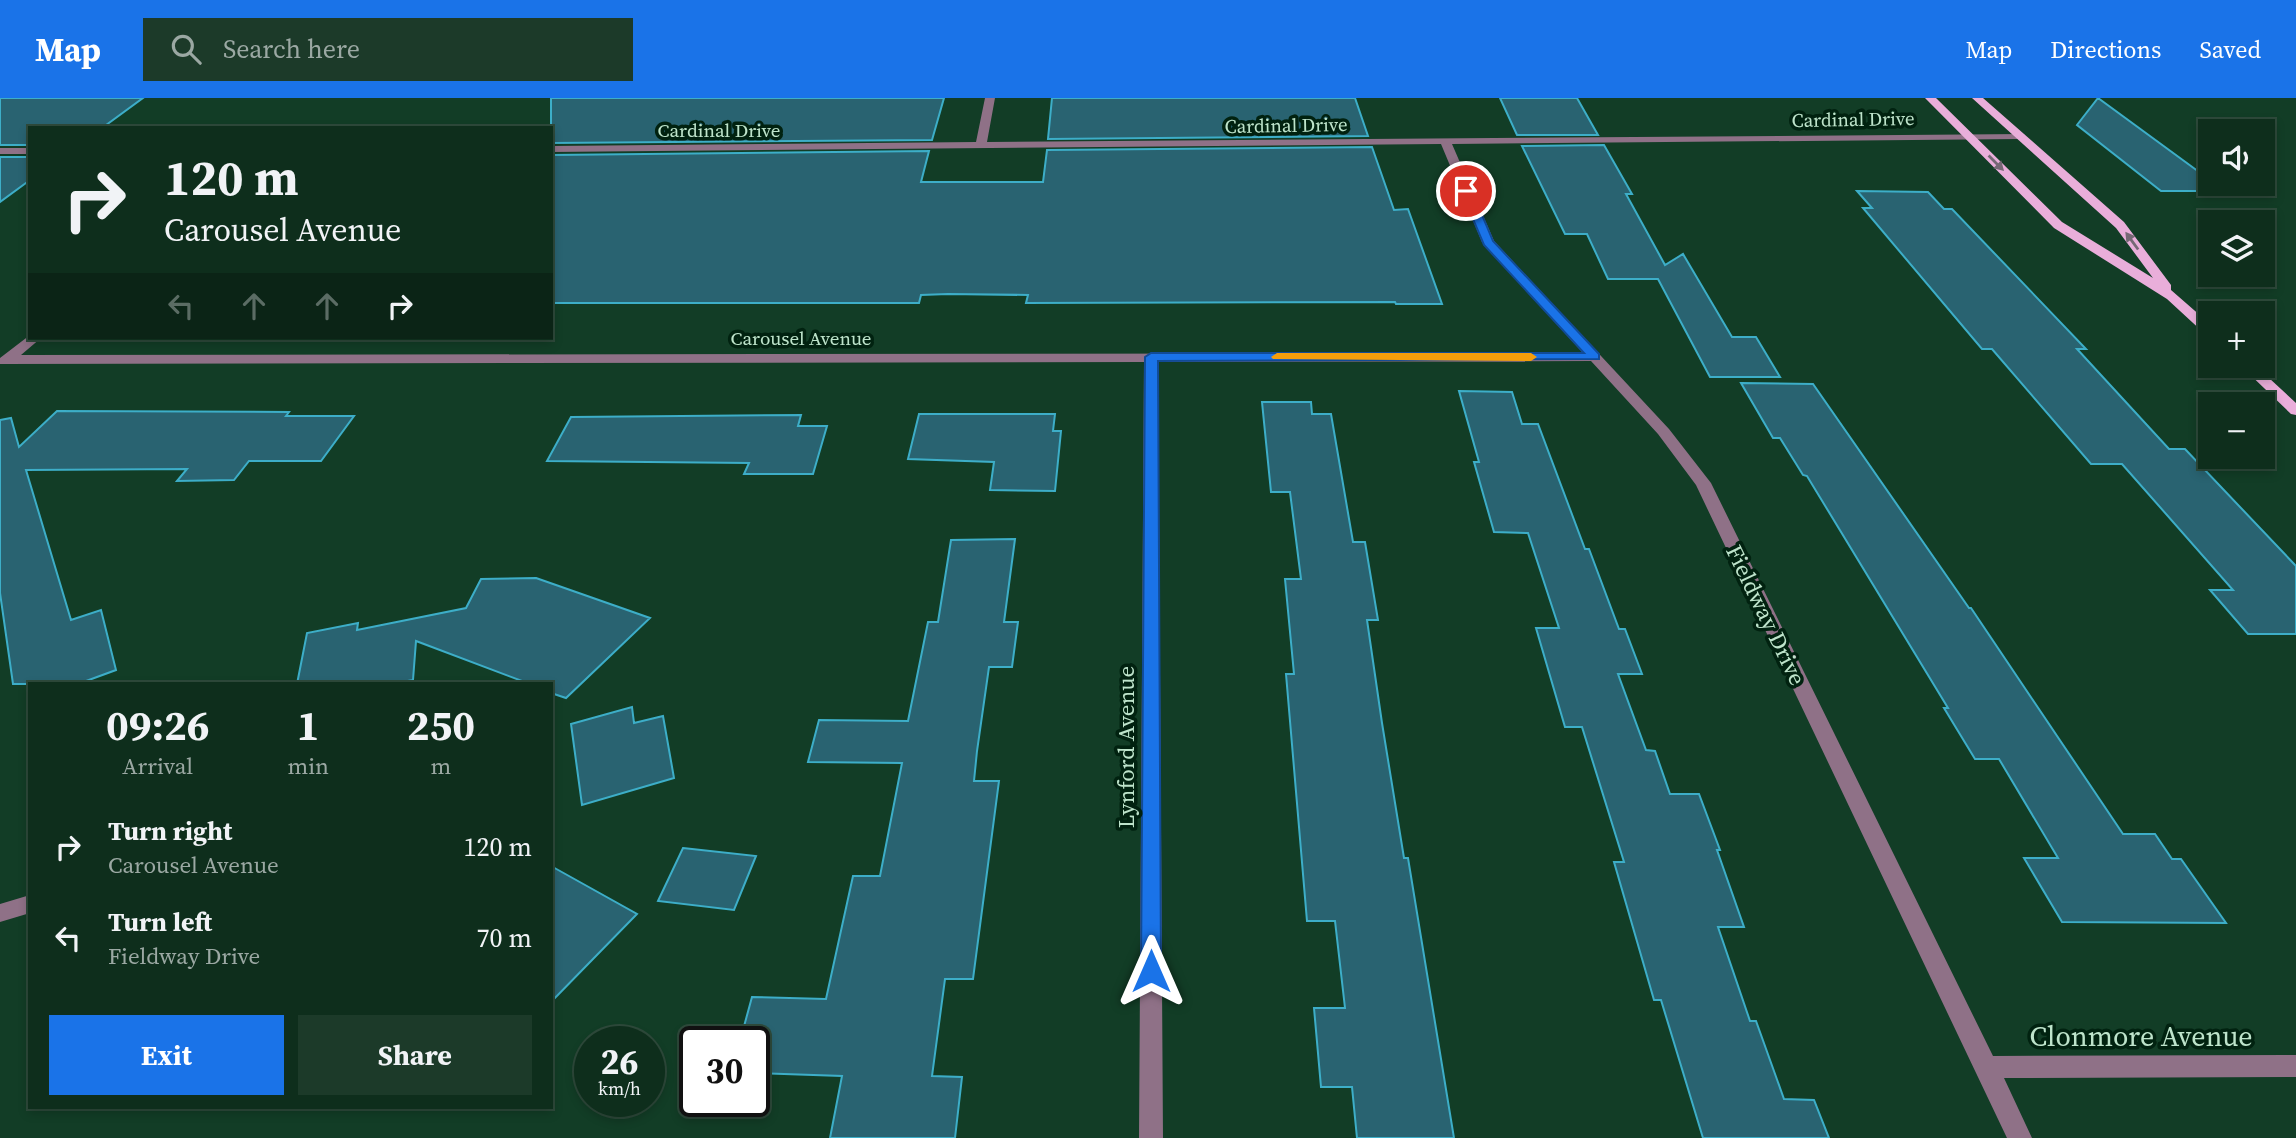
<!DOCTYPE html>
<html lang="en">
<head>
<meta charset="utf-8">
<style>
  :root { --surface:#0e2e1c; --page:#1c3a29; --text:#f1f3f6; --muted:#9ba8a3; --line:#2e4a3b; --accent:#1a73e8 }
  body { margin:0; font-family:"Source Serif 4",serif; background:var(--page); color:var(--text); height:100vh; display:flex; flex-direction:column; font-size:26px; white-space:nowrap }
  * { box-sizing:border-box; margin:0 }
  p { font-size:23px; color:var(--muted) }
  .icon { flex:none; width:38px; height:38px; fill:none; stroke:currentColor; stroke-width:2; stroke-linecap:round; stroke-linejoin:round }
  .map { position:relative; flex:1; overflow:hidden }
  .panel { position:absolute; left:28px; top:584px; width:525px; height:427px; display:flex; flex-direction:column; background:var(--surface); border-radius:0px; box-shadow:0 4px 10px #0003,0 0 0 2px var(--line) }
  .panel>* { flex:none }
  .guide { position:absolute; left:28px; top:28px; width:525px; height:214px; border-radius:0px; box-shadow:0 4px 10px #0003,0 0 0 2px var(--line); background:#0e2e1c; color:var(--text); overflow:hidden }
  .tools { position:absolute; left:2198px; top:21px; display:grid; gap:14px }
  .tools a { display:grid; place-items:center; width:77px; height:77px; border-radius:0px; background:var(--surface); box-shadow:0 4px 10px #0003,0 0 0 2px var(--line); font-size:35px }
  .speed { position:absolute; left:574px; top:928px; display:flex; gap:14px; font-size:35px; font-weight:700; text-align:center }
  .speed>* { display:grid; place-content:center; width:91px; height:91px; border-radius:50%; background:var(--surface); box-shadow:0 4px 10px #0003,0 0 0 2px var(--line); line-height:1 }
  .speed small { font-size:18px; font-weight:400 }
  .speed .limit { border:4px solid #111; border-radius:10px; background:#fff; color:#111 }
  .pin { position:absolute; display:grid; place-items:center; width:60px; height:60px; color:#fff; margin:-30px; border:4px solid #fff; border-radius:50%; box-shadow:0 2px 7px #0007 }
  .me { position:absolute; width:77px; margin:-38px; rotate:0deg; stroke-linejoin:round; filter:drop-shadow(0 0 5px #0008) }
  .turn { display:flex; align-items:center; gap:24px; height:147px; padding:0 21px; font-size:32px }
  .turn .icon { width:91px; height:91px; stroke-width:2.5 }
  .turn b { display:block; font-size:49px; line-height:60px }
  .lanes { display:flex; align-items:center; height:66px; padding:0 21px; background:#0003; justify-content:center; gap:35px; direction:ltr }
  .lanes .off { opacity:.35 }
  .eta { display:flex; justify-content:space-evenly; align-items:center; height:119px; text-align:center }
  .eta b { font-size:42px; font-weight:700; line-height:49px }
  .primary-button { display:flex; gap:14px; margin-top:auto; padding:14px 21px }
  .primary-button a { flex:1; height:80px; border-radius:0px; background:var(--accent); color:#fff; font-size:28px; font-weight:700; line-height:80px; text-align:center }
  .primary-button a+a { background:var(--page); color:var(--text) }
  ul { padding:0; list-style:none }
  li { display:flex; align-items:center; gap:21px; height:91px; padding:0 21px }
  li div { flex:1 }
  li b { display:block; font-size:26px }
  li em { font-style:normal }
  header { display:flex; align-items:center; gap:42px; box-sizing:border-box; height:98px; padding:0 35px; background:var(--accent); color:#fff }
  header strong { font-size:33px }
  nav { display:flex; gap:38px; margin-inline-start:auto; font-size:24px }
  .search { width:490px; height:63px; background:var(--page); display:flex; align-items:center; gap:18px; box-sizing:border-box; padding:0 24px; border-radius:0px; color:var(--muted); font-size:26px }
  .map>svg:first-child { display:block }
  .building { fill:#296371; stroke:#3daec8; stroke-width:2 }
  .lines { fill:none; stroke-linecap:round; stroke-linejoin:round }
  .minor { fill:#8f7187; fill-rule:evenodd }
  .major { fill:#e9aeda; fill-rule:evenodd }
  .oneway { fill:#756875 }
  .route { fill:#1a73e8; stroke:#114b97; stroke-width:2 }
  .slow { fill:#f59e0b }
  .labels { text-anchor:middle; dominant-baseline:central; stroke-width:7; stroke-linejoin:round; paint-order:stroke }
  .far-street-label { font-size:19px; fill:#bee4cb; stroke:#012210 }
  .street-label { font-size:23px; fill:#bee4cb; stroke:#012210 }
  .near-street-label { font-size:28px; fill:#bee4cb; stroke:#012210 }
</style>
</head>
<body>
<header>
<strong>Map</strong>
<div class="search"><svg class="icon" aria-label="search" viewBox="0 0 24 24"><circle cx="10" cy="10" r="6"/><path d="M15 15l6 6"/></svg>Search here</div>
<nav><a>Map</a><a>Directions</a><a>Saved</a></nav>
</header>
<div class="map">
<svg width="2296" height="1040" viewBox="0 0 2296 1040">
  <rect width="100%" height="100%" fill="#123d26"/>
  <path class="building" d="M0,0H143L102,30H30V47H0Z
    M551,0H944L932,42L551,45Z
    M1052,0H1355L1368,38L1048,41Z
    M1500,0H1577L1598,37H1517Z
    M2098,0L2210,82V86H2215L2225,93H2161L2077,27Z
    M1604,47L1632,96H1626L1665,167L1683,156L1732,239H1756L1780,279H1710L1658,181H1608L1587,136H1565L1522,48Z
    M1372,49L1394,112L1408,111L1442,206H1396L1395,204L1026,205L1028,197L948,196L921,197L919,205H551V57L929,53L921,84H1043L1047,52Z
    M0,59H30V82L0,104Z
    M1857,93L1928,94L1944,111H1952L2086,251H2077L2169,351H2185L2296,468V536H2248L2210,492H2233L2122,366H2091L1992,251H1982L1863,110H1872Z
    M1741,285L1813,286L1969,510H1971L2123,736H2155L2172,761H2181L2226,825L2062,824L2024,760H2058L1999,661H1975L1944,610H1948L1807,378L1803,377L1780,340H1773Z
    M1459,293L1512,294L1522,326H1538L1585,451H1589L1619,531H1625L1642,576H1618L1646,652L1655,653L1670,696H1699L1720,752H1717L1744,829H1718L1750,923H1756L1784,1001L1814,1002L1829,1040H1703L1661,902H1654L1614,764H1624L1582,629H1565L1536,530H1559L1528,435L1494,434L1474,364H1479Z
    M1262,304H1311L1312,316H1331L1353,444H1365L1378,522H1367L1382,625L1404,760H1408L1454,1040H1357L1352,989H1321L1314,910H1345L1335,823H1307L1286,576H1294L1285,481H1301L1290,394H1271Z
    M57,313L289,314L286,318H354L321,363H249L234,382L177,383L187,371L26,372L71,522L101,512L116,572L78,586H13L0,495V322L11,320L19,349Z
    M919,316H1055L1053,333H1061L1055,393L990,392L994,364L908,361Z
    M801,317L798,328H827L813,376H744L749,365L547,363L571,319Z
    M1015,441L1004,524H1018L1012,569H989L977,653L974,683H999L973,881H945L932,978L962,979L955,1040H830L842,978L754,975V943H740L752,899L826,901L853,778H880L902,665L808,664L819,622L908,623L928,524H938L951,442Z
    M536,480L650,520L566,600L551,595V586H530L416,543L413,582L391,586H297L307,535L358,525L357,532L466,510L481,481Z
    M632,609L634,625L663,618L674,680L582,707L571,626Z
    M683,750L756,758L734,812L658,803Z
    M551,768L637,816L551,904Z"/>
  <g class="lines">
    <path class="minor" d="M985,0H995L987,44L2024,36L2025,38L2020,41L1452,46L1494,143L1669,331L1711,385L1993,958L2296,957V979L2004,980L2032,1040H2007L1696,387L1658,336L1591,263L1158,264L1163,1040H1139L1144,264L0,266V260L30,237V240H41L21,257L1583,255L1482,144L1441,46L551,54V48L976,44Z
      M0,50H30V56H0Z
      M30,797V815L0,824V806Z"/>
    <path class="major" d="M1925,0H1936L2062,124L2153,180L2116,130L1972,0H1983L2124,124L2171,187V192L2210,226V237L2205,236L2167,201L2054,130Z
      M2241,268H2256L2296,305V317L2291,316Z"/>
  </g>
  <defs><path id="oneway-solid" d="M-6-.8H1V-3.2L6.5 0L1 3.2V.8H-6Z" transform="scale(1.75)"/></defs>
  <g class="oneway">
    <use href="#oneway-solid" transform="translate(1996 65) rotate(45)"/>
    <use href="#oneway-solid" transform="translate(2132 143) rotate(-126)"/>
  </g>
  <path class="route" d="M1463,91L1472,93L1493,143L1599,256V261L1158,263L1161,873L1158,879L1151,882L1144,879L1141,873L1145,259L1151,255H1584L1484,147L1461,93Z"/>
  <path class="slow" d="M1277,255H1531L1537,259L1531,263L1273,261L1271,259Z"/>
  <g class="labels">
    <g class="far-street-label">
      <text transform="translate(1853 21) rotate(-1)">Cardinal Drive</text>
      <text transform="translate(1286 27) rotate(-1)">Cardinal Drive</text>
      <text x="719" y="32">Cardinal Drive</text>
      <text x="801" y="240">Carousel Avenue</text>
    </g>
    <g class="street-label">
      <text transform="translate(1766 517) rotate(64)">Fieldway Drive</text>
      <text transform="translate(1126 649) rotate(-90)">Lynford Avenue</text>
    </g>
    <g class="near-street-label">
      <text x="2141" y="938">Clonmore Avenue</text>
    </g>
  </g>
</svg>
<div class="tools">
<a><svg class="icon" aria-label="sound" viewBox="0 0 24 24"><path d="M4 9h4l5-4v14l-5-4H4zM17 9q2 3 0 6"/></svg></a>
<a><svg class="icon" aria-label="layers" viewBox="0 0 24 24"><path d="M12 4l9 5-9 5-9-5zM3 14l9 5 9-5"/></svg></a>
<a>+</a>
<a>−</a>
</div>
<div class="speed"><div>26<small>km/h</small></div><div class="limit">30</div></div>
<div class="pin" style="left:1466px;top:93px;background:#d93025"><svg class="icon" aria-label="arrive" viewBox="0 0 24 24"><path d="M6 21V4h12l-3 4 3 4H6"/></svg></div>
<svg class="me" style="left:1151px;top:873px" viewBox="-20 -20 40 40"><path d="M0-17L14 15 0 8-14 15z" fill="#1a73e8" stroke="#fff" stroke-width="4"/></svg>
<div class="guide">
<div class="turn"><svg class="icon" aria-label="right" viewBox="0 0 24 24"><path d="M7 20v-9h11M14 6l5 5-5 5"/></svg><div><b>120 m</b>Carousel Avenue</div></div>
<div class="lanes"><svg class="icon off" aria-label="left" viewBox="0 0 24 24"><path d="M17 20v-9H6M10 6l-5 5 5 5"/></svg><svg class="icon off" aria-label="ahead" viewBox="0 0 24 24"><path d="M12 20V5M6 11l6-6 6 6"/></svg><svg class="icon off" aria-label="ahead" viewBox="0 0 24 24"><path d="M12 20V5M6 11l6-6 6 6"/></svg><svg class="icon" aria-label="right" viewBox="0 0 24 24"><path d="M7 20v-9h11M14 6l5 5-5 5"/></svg></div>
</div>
<section class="panel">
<div class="eta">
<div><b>09:26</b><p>Arrival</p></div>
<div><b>1</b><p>min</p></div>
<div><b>250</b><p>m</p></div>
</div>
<ul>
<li><svg class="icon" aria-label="right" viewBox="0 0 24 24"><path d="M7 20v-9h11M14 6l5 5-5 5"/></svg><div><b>Turn right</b><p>Carousel Avenue</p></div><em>120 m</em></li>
<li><svg class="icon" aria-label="left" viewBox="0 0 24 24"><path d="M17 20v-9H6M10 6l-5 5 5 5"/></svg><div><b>Turn left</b><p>Fieldway Drive</p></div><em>70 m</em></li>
</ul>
<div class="primary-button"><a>Exit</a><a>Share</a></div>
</section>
</div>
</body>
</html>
